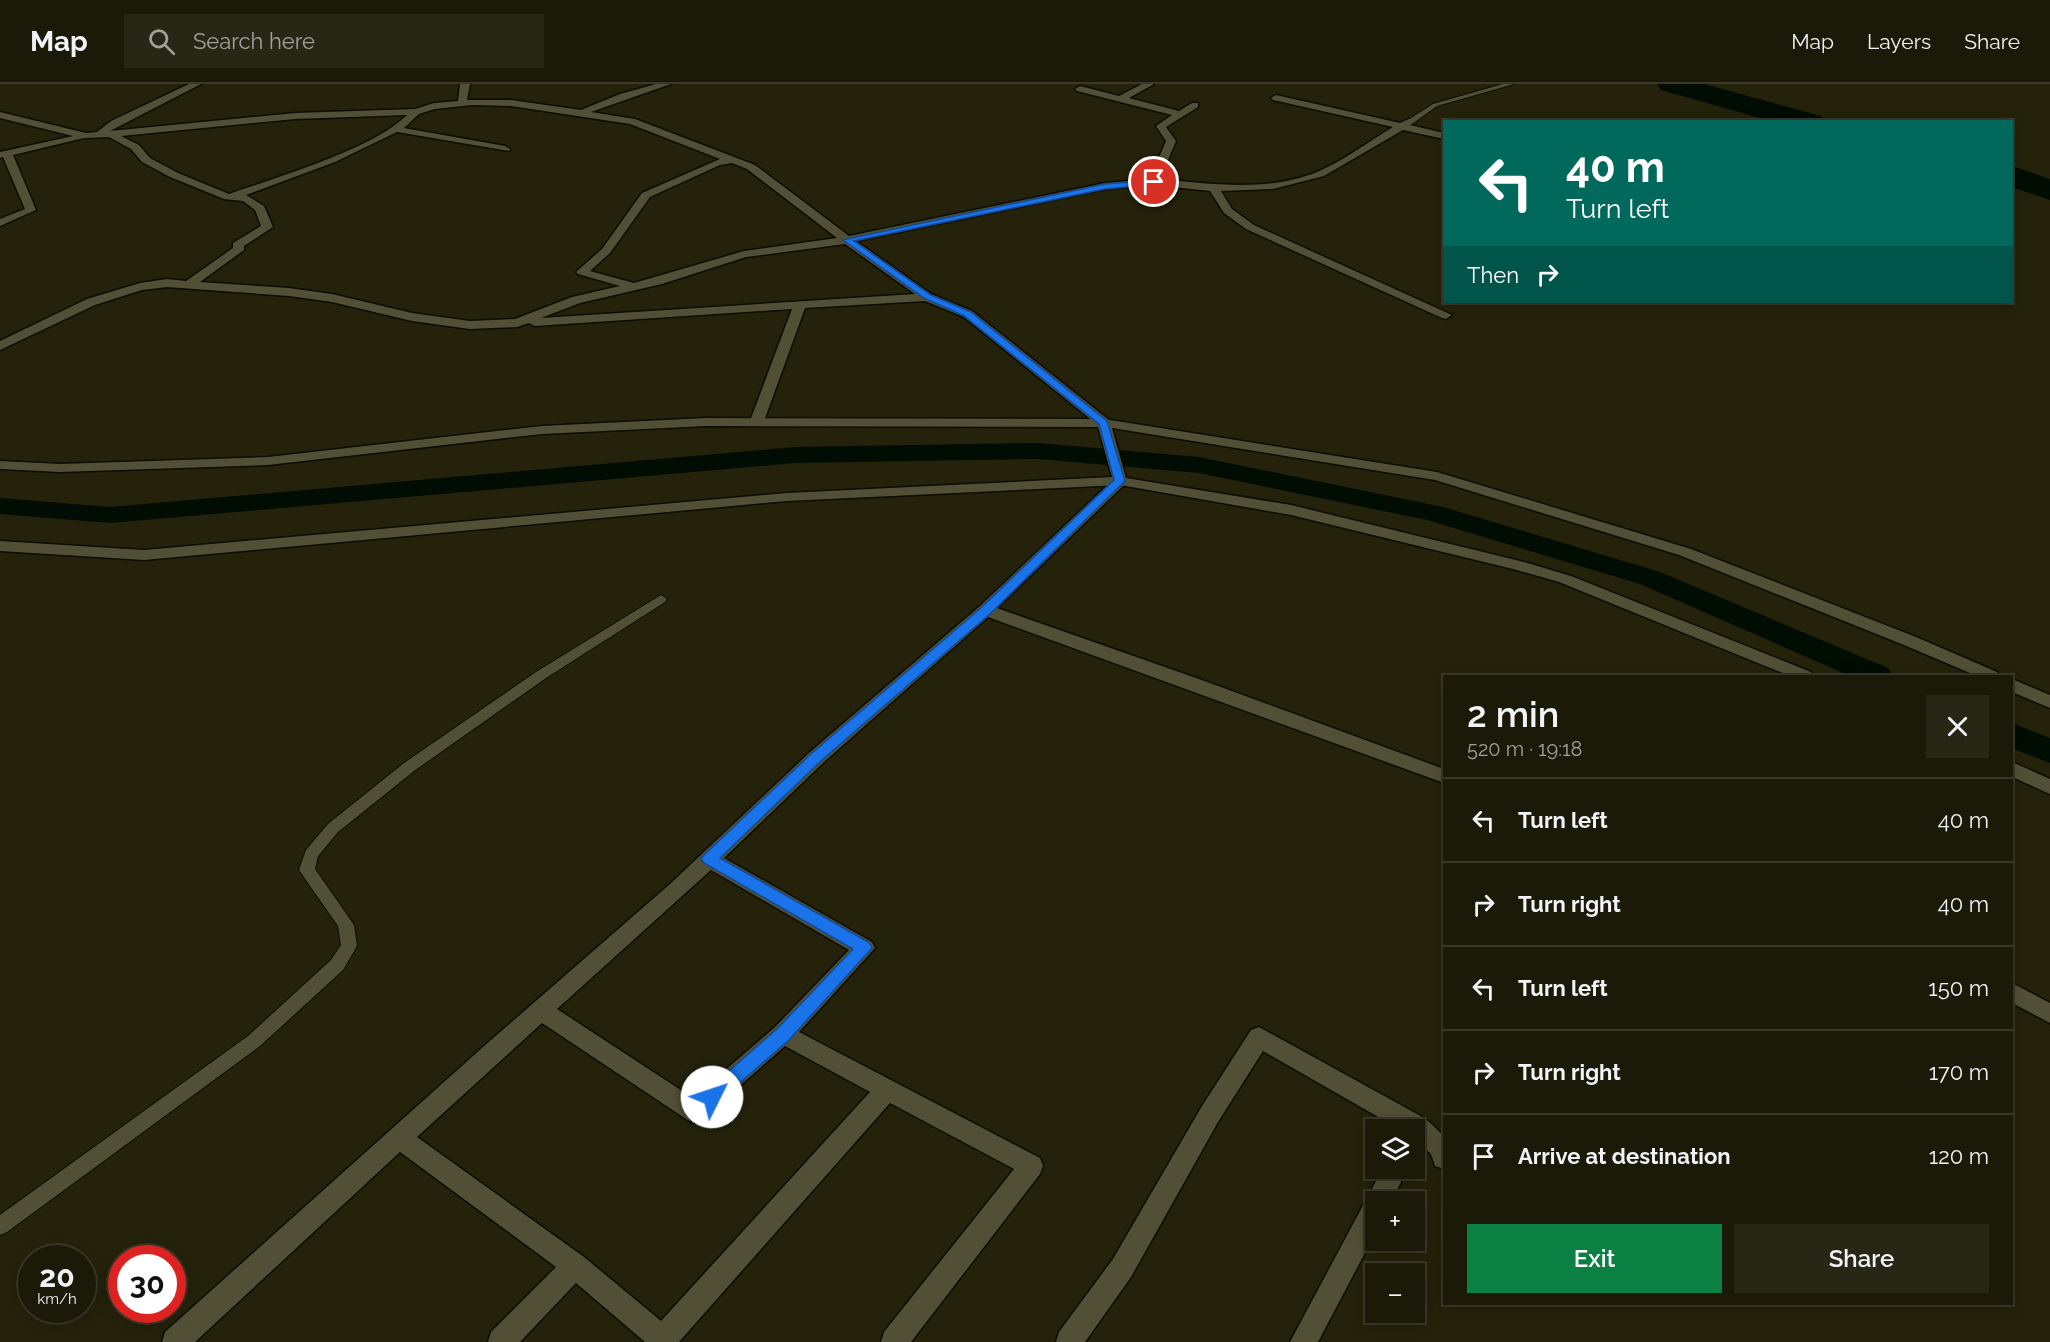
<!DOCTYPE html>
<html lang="en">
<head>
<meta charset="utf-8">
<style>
  :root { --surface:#1b1a08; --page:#282716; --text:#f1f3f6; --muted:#a0a19c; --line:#393829; --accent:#0b8043 }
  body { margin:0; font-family:Raleway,sans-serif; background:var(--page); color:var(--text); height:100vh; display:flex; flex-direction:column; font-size:22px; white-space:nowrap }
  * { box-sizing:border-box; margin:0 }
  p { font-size:20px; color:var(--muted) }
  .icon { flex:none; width:33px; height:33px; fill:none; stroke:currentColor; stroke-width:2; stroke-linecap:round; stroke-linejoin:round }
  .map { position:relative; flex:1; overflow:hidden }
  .side { position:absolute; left:1443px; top:591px; width:570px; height:630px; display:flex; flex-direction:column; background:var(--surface); border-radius:0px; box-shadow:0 3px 15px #0003,0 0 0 2px var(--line) }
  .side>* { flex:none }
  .banner { position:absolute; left:1443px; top:36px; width:570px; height:183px; border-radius:0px; box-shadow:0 3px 15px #0003,0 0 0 2px var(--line); background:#00695c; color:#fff; overflow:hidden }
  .tools { position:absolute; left:1365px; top:1035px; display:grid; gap:12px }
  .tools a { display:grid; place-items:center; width:60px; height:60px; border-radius:0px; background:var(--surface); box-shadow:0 3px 15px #0003,0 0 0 2px var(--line); font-size:30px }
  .speed { position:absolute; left:18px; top:1161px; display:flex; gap:12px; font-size:30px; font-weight:700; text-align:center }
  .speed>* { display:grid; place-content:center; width:78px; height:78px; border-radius:50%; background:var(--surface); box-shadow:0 3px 15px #0003,0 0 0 2px var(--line); line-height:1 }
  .speed small { font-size:15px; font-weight:400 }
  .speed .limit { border:9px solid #d22; background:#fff; color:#111 }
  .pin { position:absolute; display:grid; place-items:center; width:51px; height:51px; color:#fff; margin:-26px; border:3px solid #fff; border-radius:50%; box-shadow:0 2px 6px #0007 }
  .me { position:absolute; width:66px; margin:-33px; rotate:49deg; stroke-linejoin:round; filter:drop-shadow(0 0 4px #0008) }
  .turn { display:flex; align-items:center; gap:21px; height:126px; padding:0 24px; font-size:27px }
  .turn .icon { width:78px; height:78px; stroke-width:2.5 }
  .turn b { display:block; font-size:42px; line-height:51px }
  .then { display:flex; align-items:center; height:57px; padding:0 24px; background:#0003; gap:12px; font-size:22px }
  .round { display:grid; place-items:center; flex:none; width:63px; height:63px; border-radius:0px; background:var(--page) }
  .overview { display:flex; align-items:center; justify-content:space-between; height:102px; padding:0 24px }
  h1 { font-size:36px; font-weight:600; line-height:45px }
  .action { display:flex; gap:12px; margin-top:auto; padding:12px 24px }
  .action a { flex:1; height:69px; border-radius:0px; background:var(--accent); color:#fff; font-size:24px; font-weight:600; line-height:69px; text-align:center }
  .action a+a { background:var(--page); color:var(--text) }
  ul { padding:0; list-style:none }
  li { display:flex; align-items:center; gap:18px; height:84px; padding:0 24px; border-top:2px solid var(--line) }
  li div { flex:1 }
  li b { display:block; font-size:22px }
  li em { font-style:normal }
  header { display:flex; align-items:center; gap:36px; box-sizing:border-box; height:84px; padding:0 30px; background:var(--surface); border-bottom:2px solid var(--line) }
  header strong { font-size:28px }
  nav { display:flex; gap:33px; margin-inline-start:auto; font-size:21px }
  .search { width:420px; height:54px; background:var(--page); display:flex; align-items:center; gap:15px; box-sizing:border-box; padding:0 21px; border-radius:0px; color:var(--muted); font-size:22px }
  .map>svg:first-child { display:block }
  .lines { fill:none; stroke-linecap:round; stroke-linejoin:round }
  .canal { fill:#010d03; fill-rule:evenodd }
  .river { fill:#010d03; fill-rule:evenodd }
  .service-casing { stroke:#0e0b00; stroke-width:2 }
  .minor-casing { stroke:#0e0b00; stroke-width:3 }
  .tertiary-casing { stroke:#0e0b00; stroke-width:3 }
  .service { fill:#515036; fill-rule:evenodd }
  .minor { fill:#515036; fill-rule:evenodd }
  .tertiary { fill:#515036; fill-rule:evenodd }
  .route { fill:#1a73e8; stroke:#114b97; stroke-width:1.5 }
</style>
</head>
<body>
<header>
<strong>Map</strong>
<div class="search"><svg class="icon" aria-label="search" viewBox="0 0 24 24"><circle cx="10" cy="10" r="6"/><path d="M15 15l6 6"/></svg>Search here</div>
<nav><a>Map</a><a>Layers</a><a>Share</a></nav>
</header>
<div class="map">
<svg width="2050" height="1258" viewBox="0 0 2050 1258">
  <rect width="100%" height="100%" fill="#24220a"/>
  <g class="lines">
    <path class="canal" d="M1038,359L1199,373L1443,423L1660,488L1888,584L1893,592H1850L1640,500L1427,436L1199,389L1038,375L795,379L110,439L0,430V414L110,423L795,363Z
      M2012,639L2050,654V679L2012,664Z"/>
    <path class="river" d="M1657,0H1704L1821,32L1825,38H1774L1661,6Z
      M2012,82L2050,95V116L2012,103Z"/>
    <g class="service-casing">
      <path id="service" d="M1503,0H1514L1437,22L1412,40L1405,38L1433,20Z
        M661,511L667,515L665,518L546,594L414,687L338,748L318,772L315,785L354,841L357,862L343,886L260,962L7,1148L0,1151V1131L248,952L331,876L341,861L338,842L299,786L306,766L328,740L404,679L536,588Z"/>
    </g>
    <g class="minor-casing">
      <path id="minor" d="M189,0H201L110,47L295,29L415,25L434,19L458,17L460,0H470L467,16H511L581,26L620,10L656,0H671L591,28L635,35L755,81L849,152L1105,99L1150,95L1166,57L1156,42L1172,31L1077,7L1075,5L1080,2L1119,12L1142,0H1154L1129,14L1179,27L1192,19H1198V23L1166,43L1176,57L1160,95C1211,100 1268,108 1317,88C1343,77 1368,58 1393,43L1273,16L1271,14L1276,11L1400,39L1409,35L1414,38L1410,41L1444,49V55L1403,46L1324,92L1273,105L1221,107L1232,125L1254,141L1452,231L1446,235L1442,234L1246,145L1224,129L1210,107L1154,101L1105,105L856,157L931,210L972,227L1109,336L1111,339L1109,342H1099L964,233L925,217L805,224L764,337L757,341L750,337L792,225L535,242L529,239L517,243L470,245L412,237L332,218L289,212L167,203L142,206L95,221L0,266V257L87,215L140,199L167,195L186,197L233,164V159L261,142L255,126L243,117L224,115L170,93L142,78L131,65L109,53L84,54L13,71L36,126L0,142V135L25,125L3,73L0,74V68L73,52L0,34V28L86,49L97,48L111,37ZM472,21L511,22L630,40L720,75L642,109L602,165L576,188L578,190L620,202L572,213L515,235L470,237L412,229L332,210L289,204L200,198L244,166V162L273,143L264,122L246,111L335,78L397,48L509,67L510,65L505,62L404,44L419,30L435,25ZM407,31C373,65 277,93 229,110L178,89L150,74L139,61L121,52L295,35ZM732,79L747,85L837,154L744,167L634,199L590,187L610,169L650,113L720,81ZM845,160L915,210L541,234L580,219L662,200L746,173Z
        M1120,393L1127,397L1125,400L997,524L1199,595L1444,685V699L988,533L824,678L724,774L872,858L875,864L799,948L1040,1074L1043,1082L1040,1090L911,1258H881L884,1248L1014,1085L890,1019L679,1258H645L576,1199L520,1258H488L491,1248L556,1183L400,1068L195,1258H162L165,1248L483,963L670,800L810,668L980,522L1115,394ZM711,786L849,866L775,943L693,1014L557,925ZM542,939L686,1035L694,1039L702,1035L785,962L870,1008L661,1237L584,1173L417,1053Z
        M2012,899L2050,919V939L2012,919Z
        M1259,943L1426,1035L1444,1052V1085L1435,1082L1431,1070L1414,1055V1046H1401L1263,967L1218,1038L1131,1193L1085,1258H1056L1059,1248L1113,1175L1202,1022L1251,946Z
        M1383,1084H1408L1391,1118H1376V1148L1318,1258H1290Z"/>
    </g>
    <g class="tertiary-casing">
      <path id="tertiary" d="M706,334L1104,335L1437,388L1691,465L1916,553L1997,588L2000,592H1977L1904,561L1679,471L1435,396L1112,344L1126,394L1291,421L1524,478L1571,492L1811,588L1814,592H1790L1559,498L1513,485L1291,431L1120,401L787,417L144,476L0,467V457L144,466L787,409L1112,393L1098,343L706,342L542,350L268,381L60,388L0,385V377L60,380L268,373L542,342Z
        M2012,595L2050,611V624L2012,608Z
        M2012,678L2050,695V710L2012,693Z"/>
    </g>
    <use href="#service" class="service"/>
    <use href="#minor" class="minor"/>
    <use href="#tertiary" class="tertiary"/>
  </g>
  <path class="route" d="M1154,96L1158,98L1157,100L1105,105L854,157L931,211L971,228L1107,337L1125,397L991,529L822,676L720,774L870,859L872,864L789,956L718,1018L712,1021L706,1018L703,1013L706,1007L777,945L853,865L704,779L701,775L704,771L812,669L982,523L1114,396L1099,340L964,232L924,214L843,156L1105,100Z"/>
</svg>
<div class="tools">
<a><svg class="icon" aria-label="layers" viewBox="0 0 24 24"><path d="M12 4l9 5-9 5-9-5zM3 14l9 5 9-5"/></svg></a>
<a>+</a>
<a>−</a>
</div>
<div class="speed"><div>20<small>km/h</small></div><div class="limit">30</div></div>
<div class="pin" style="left:1154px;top:98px;background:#d93025"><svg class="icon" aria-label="arrive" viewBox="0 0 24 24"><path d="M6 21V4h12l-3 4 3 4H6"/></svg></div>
<svg class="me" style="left:712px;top:1013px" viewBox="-20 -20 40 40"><circle r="19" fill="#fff"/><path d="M0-13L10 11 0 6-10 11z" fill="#1a73e8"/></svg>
<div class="banner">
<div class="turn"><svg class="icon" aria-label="left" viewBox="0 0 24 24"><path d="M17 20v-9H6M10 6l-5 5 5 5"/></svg><div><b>40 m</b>Turn left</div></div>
<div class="then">Then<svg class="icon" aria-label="right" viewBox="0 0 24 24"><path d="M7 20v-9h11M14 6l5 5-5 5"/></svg></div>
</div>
<section class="side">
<div class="overview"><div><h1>2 min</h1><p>520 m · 19:18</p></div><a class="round"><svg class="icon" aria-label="close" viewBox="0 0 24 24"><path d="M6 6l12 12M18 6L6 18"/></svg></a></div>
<ul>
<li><svg class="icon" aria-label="left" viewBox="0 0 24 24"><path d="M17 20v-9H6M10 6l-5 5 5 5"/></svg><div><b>Turn left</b></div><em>40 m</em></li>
<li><svg class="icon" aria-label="right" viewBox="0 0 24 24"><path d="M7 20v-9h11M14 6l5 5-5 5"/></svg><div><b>Turn right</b></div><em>40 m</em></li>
<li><svg class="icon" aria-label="left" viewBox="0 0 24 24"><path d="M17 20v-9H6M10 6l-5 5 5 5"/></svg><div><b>Turn left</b></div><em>150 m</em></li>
<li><svg class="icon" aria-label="right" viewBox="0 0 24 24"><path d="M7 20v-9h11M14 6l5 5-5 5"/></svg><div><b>Turn right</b></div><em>170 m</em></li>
<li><svg class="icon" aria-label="arrive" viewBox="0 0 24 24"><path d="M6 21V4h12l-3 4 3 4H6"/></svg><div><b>Arrive at destination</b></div><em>120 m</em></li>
</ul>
<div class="action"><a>Exit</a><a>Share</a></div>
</section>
</div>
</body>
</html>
